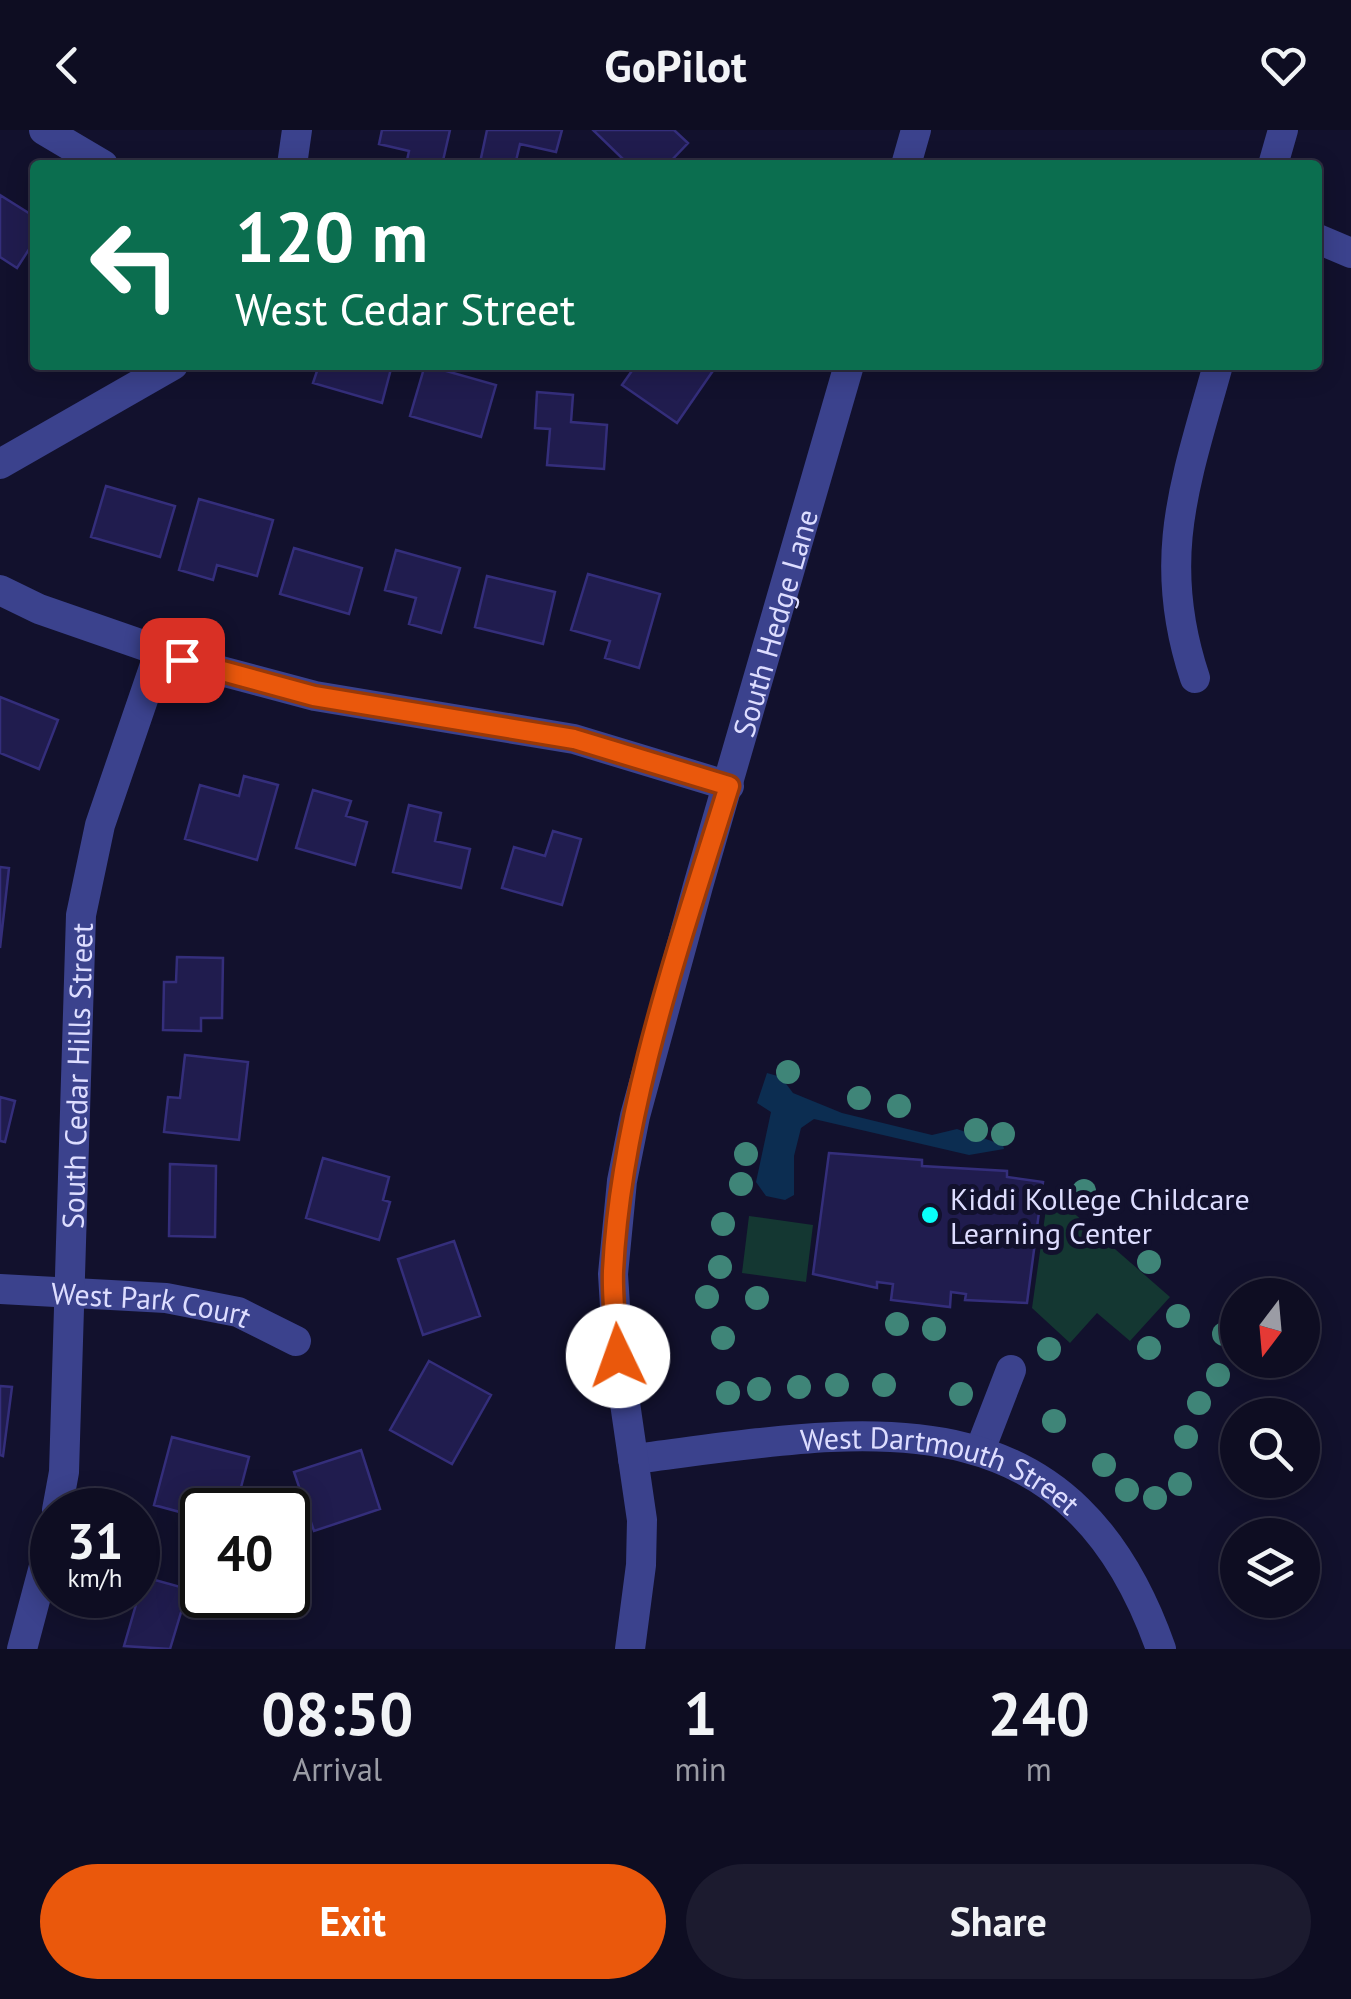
<!DOCTYPE html>
<html lang="en">
<head>
<meta charset="utf-8">
<style>
  :root { --surface:#0e0d22; --page:#1c1b2f; --text:#f1f3f6; --muted:#9b9ca5; --line:#2e2d40; --accent:#ea580c }
  body { margin:0; font-family:"PT Sans",sans-serif; background:var(--page); color:var(--text); height:100vh; display:flex; flex-direction:column; font-size:38px; white-space:nowrap }
  * { box-sizing:border-box; margin:0 }
  p { font-size:32px; color:var(--muted) }
  .icon { flex:none; width:55px; height:55px; fill:none; stroke:currentColor; stroke-width:2; stroke-linecap:round; stroke-linejoin:round }
  .map { position:relative; height:1519px; overflow:hidden }
  .panel { display:flex; flex-direction:column; background:var(--surface); flex:1 }
  .panel>* { flex:none }
  .hud { position:absolute; left:30px; top:30px; width:1292px; height:210px; border-radius:10px; box-shadow:0 5px 25px #0003,0 0 0 2px var(--line); background:#0b6e4f; color:#fff; overflow:hidden }
  .needle { width:65px; rotate:196deg }
  .fabs { position:absolute; left:1220px; top:1148px; display:grid; gap:20px }
  .fabs a { display:grid; place-items:center; width:100px; height:100px; border-radius:50%; background:var(--surface); box-shadow:0 5px 25px #0003,0 0 0 2px var(--line); font-size:50px }
  .speed { position:absolute; left:30px; top:1358px; display:flex; gap:20px; font-size:50px; font-weight:700; text-align:center }
  .speed>* { display:grid; place-content:center; width:130px; height:130px; border-radius:50%; background:var(--surface); box-shadow:0 5px 25px #0003,0 0 0 2px var(--line); line-height:1 }
  .speed small { font-size:25px; font-weight:400 }
  .speed .limit { border:5px solid #111; border-radius:15px; background:#fff; color:#111 }
  .pin { position:absolute; display:grid; place-items:center; width:85px; height:85px; color:#fff; margin:-42px; border-radius:20px; box-shadow:0 5px 15px #0006 }
  .me { position:absolute; width:110px; margin:-55px; rotate:357deg; stroke-linejoin:round; filter:drop-shadow(0 0 8px #0008) }
  .turn { display:flex; align-items:center; gap:35px; height:210px; padding:0 40px; font-size:45px }
  .turn .icon { width:130px; height:130px; stroke-width:2.5 }
  .turn b { display:block; font-size:70px; line-height:85px }
  .eta { display:flex; justify-content:space-evenly; align-items:center; height:170px; text-align:center }
  .eta b { font-size:60px; font-weight:700; line-height:70px }
  .action { display:flex; gap:20px; margin-top:auto; padding:20px 40px }
  .action a { flex:1; height:115px; border-radius:60px; background:var(--accent); color:#fff; font-size:40px; font-weight:700; line-height:115px; text-align:center }
  .action a+a { background:var(--page); color:var(--text) }
  header { display:flex; justify-content:space-between; align-items:center; height:130px; padding:0 40px; background:var(--surface); font-size:45px; font-weight:700 }
  .map>svg:first-child { display:block }
  .green { fill:#143732 }
  .water { fill:#0c2d51 }
  .building { fill:#201c4e; stroke:#342e7b; stroke-width:2.5 }
  .lines { fill:none; stroke-linecap:round; stroke-linejoin:round }
  .minor { stroke:#3b428d; stroke-width:30 }
  .tree { fill:#3f8578 }
  .route-casing { stroke:#983908; stroke-width:25 }
  .route { stroke:#ea580c; stroke-width:18 }
  .poi-dot { fill:#09fffa; stroke:#12112d; stroke-width:4 }
  .labels { text-anchor:middle; dominant-baseline:central; stroke-width:10; stroke-linejoin:round; paint-order:stroke }
  .street-label { font-size:30px; fill:#ddf; stroke:#12112d }
  .poi-label { font-size:30px; fill:#ddf; stroke:#12112d; text-anchor:start }
</style>
</head>
<body>
<header><svg class="icon" aria-label="back" viewBox="0 0 24 24"><path d="M15 5l-7 7 7 7"/></svg>GoPilot<svg class="icon" aria-label="heart" viewBox="0 0 24 24"><path d="M12 20l-8-8c-3-5 5-10 8-4 3-6 11-1 8 4z"/></svg></header>
<div class="map">
<svg width="1351" height="1519" viewBox="0 0 1351 1519">
  <rect width="100%" height="100%" fill="#12112d"/>
  <path class="green" d="M1053,1065L1170,1167L1130,1211L1097,1183L1070,1213L1032,1178L1047,1072Z
    M749,1086L813,1095L806,1152L742,1143Z"/>
  <path class="water" d="M767,943L781,947L793,963L842,983L932,1005L957,999L1003,1015L1004,1019L969,1025L814,989L801,998L794,1026V1065L785,1070L766,1066L756,1052L771,982L757,973Z"/>
  <path class="building" d="M382,0H450L442,35H406L409,21L379,14Z
    M487,0H562L556,22L520,14L515,35L481,28Z
    M593,0H674L688,13L667,35H615L622,28Z
    M0,65L35,87V110L17,138L0,127Z
    M319,235H392L382,273L313,253Z
    M425,235L496,255L481,307L410,286Z
    M636,235H717L677,293L622,255Z
    M537,262L573,265L571,292L607,295L604,339L547,335L550,299L535,298Z
    M106,356L175,376L160,427L91,407Z
    M199,369L273,390L257,446L217,435L213,450L179,440Z
    M294,418L362,438L349,484L280,464Z
    M396,420L460,438L441,503L409,494L416,468L385,460Z
    M588,444L660,464L639,538L605,528L610,511L571,500Z
    M487,446L555,462L543,514L475,497Z
    M0,567L58,590L39,639L0,623Z
    M244,646L278,655L257,730L185,709L200,655L239,666Z
    M313,660L351,671L346,686L367,692L355,735L296,718Z
    M409,675L441,683L435,711L470,719L461,758L393,742Z
    M553,701L581,709L562,775L502,758L514,717L545,726Z
    M0,737L9,738L0,818Z
    M177,827L223,828L222,888H201V901L163,900L164,852H176Z
    M185,925L248,932L239,1010L164,1002L168,967L180,968Z
    M0,967L15,971L5,1012L0,1011Z
    M829,1023L922,1030V1036L1007,1041V1047L1043,1052L1027,1173L965,1170L966,1164L951,1162L950,1177L891,1170L893,1154L877,1152V1158L813,1144Z
    M323,1028L389,1047L383,1070L390,1072L379,1110L306,1088Z
    M170,1034L216,1036L215,1107L169,1106Z
    M454,1111L480,1186L423,1205L398,1129Z
    M429,1231L491,1265L452,1334L390,1300Z
    M0,1256L12,1257L3,1326L0,1325Z
    M172,1307L249,1327L235,1380H202V1388L154,1375Z
    M361,1320L380,1379L314,1401L294,1342Z
    M144,1447L188,1459L170,1519L124,1516Z"/>
  <g class="lines">
    <g class="minor">
      <path d="M44,0L103,35"/>
      <path d="M292,35L297,0"/>
      <path d="M906,35L916,0"/>
      <path d="M1273,35L1283,0"/>
      <path d="M1318,109L1351,123"/>
      <path d="M0,334L173,235"/>
      <path d="M0,460L39,479L206,537L315,566L574,609L729,656"/>
      <path d="M1195,548C1155,428 1186,351 1218,235"/>
      <path id="s1" d="M0,1159L166,1168L238,1182L296,1211"/>
      <path d="M980,1320L1011,1240"/>
      <path id="s2" d="M633,1329C858,1301 1067,1252 1161,1519"/>
      <path id="s3" d="M57,1380L64,1342L81,785L100,695L159,523"/>
      <path d="M22,1519L52,1406"/>
      <path id="s4" d="M630,1519L641,1435L642,1390L618,1225L613,1144L622,1051L635,986L698,756L849,235"/>
    </g>
  </g>
  <g class="tree">
    <circle cx="788" cy="942" r="12"/>
    <circle cx="859" cy="968" r="12"/>
    <circle cx="899" cy="976" r="12"/>
    <circle cx="976" cy="1000" r="12"/>
    <circle cx="1003" cy="1004" r="12"/>
    <circle cx="746" cy="1024" r="12"/>
    <circle cx="741" cy="1054" r="12"/>
    <circle cx="1084" cy="1061" r="12"/>
    <circle cx="723" cy="1094" r="12"/>
    <circle cx="1149" cy="1132" r="12"/>
    <circle cx="720" cy="1137" r="12"/>
    <circle cx="707" cy="1167" r="12"/>
    <circle cx="757" cy="1168" r="12"/>
    <circle cx="1178" cy="1186" r="12"/>
    <circle cx="897" cy="1194" r="12"/>
    <circle cx="934" cy="1199" r="12"/>
    <circle cx="1224" cy="1204" r="12"/>
    <circle cx="723" cy="1208" r="12"/>
    <circle cx="1149" cy="1218" r="12"/>
    <circle cx="1049" cy="1219" r="12"/>
    <circle cx="1218" cy="1245" r="12"/>
    <circle cx="837" cy="1255" r="12"/>
    <circle cx="884" cy="1255" r="12"/>
    <circle cx="799" cy="1257" r="12"/>
    <circle cx="759" cy="1259" r="12"/>
    <circle cx="728" cy="1263" r="12"/>
    <circle cx="961" cy="1264" r="12"/>
    <circle cx="1199" cy="1273" r="12"/>
    <circle cx="1054" cy="1291" r="12"/>
    <circle cx="1186" cy="1307" r="12"/>
    <circle cx="1104" cy="1335" r="12"/>
    <circle cx="1180" cy="1354" r="12"/>
    <circle cx="1127" cy="1360" r="12"/>
    <circle cx="1155" cy="1368" r="12"/>
  </g>
  <g class="lines">
    <g class="route-casing">
      <path id="route" d="M182,530L314,566L574,609L729,656C681,810 621,979 613,1141C612,1169 616,1198 618,1226"/>
    </g>
    <use href="#route" class="route"/>
  </g>
  <circle class="poi-dot" cx="930" cy="1085" r="10"/>
  <g class="labels">
    <g class="street-label">
      <text stroke="none"><textPath href="#s4" startOffset="1050">South Hedge Lane</textPath></text>
      <text stroke="none"><textPath href="#s3" startOffset="435">South Cedar Hills Street</textPath></text>
      <text stroke="none"><textPath href="#s1" startOffset="152">West Park Court</textPath></text>
      <text stroke="none"><textPath href="#s2" startOffset="315">West Dartmouth Street</textPath></text>
    </g>
    <g class="poi-label">
      <text x="950" y="1068">Kiddi Kollege Childcare<tspan x="950" dy="34">Learning Center</tspan></text>
    </g>
  </g>
</svg>
<div class="fabs">
<a><svg class="needle" viewBox="-14 -14 28 28"><path d="M0-13l5 13h-10z" fill="#e53935"/><path d="M0 13l5-13h-10z" fill="#9b9ca5"/></svg></a>
<a><svg class="icon" aria-label="search" viewBox="0 0 24 24"><circle cx="10" cy="10" r="6"/><path d="M15 15l6 6"/></svg></a>
<a><svg class="icon" aria-label="layers" viewBox="0 0 24 24"><path d="M12 4l9 5-9 5-9-5zM3 14l9 5 9-5"/></svg></a>
</div>
<div class="speed"><div>31<small>km/h</small></div><div class="limit">40</div></div>
<div class="pin" style="left:182px;top:530px;background:#d93025"><svg class="icon" aria-label="arrive" viewBox="0 0 24 24"><path d="M6 21V4h12l-3 4 3 4H6"/></svg></div>
<svg class="me" style="left:618px;top:1226px" viewBox="-20 -20 40 40"><circle r="19" fill="#fff"/><path d="M0-13L10 11 0 6-10 11z" fill="#ea580c"/></svg>
<div class="hud">
<div class="turn"><svg class="icon" aria-label="left" viewBox="0 0 24 24"><path d="M17 20v-9H6M10 6l-5 5 5 5"/></svg><div><b>120 m</b>West Cedar Street</div></div>
</div>
</div>
<section class="panel">
<div class="eta">
<div><b>08:50</b><p>Arrival</p></div>
<div><b>1</b><p>min</p></div>
<div><b>240</b><p>m</p></div>
</div>
<div class="action"><a>Exit</a><a>Share</a></div>
</section>
</body>
</html>
